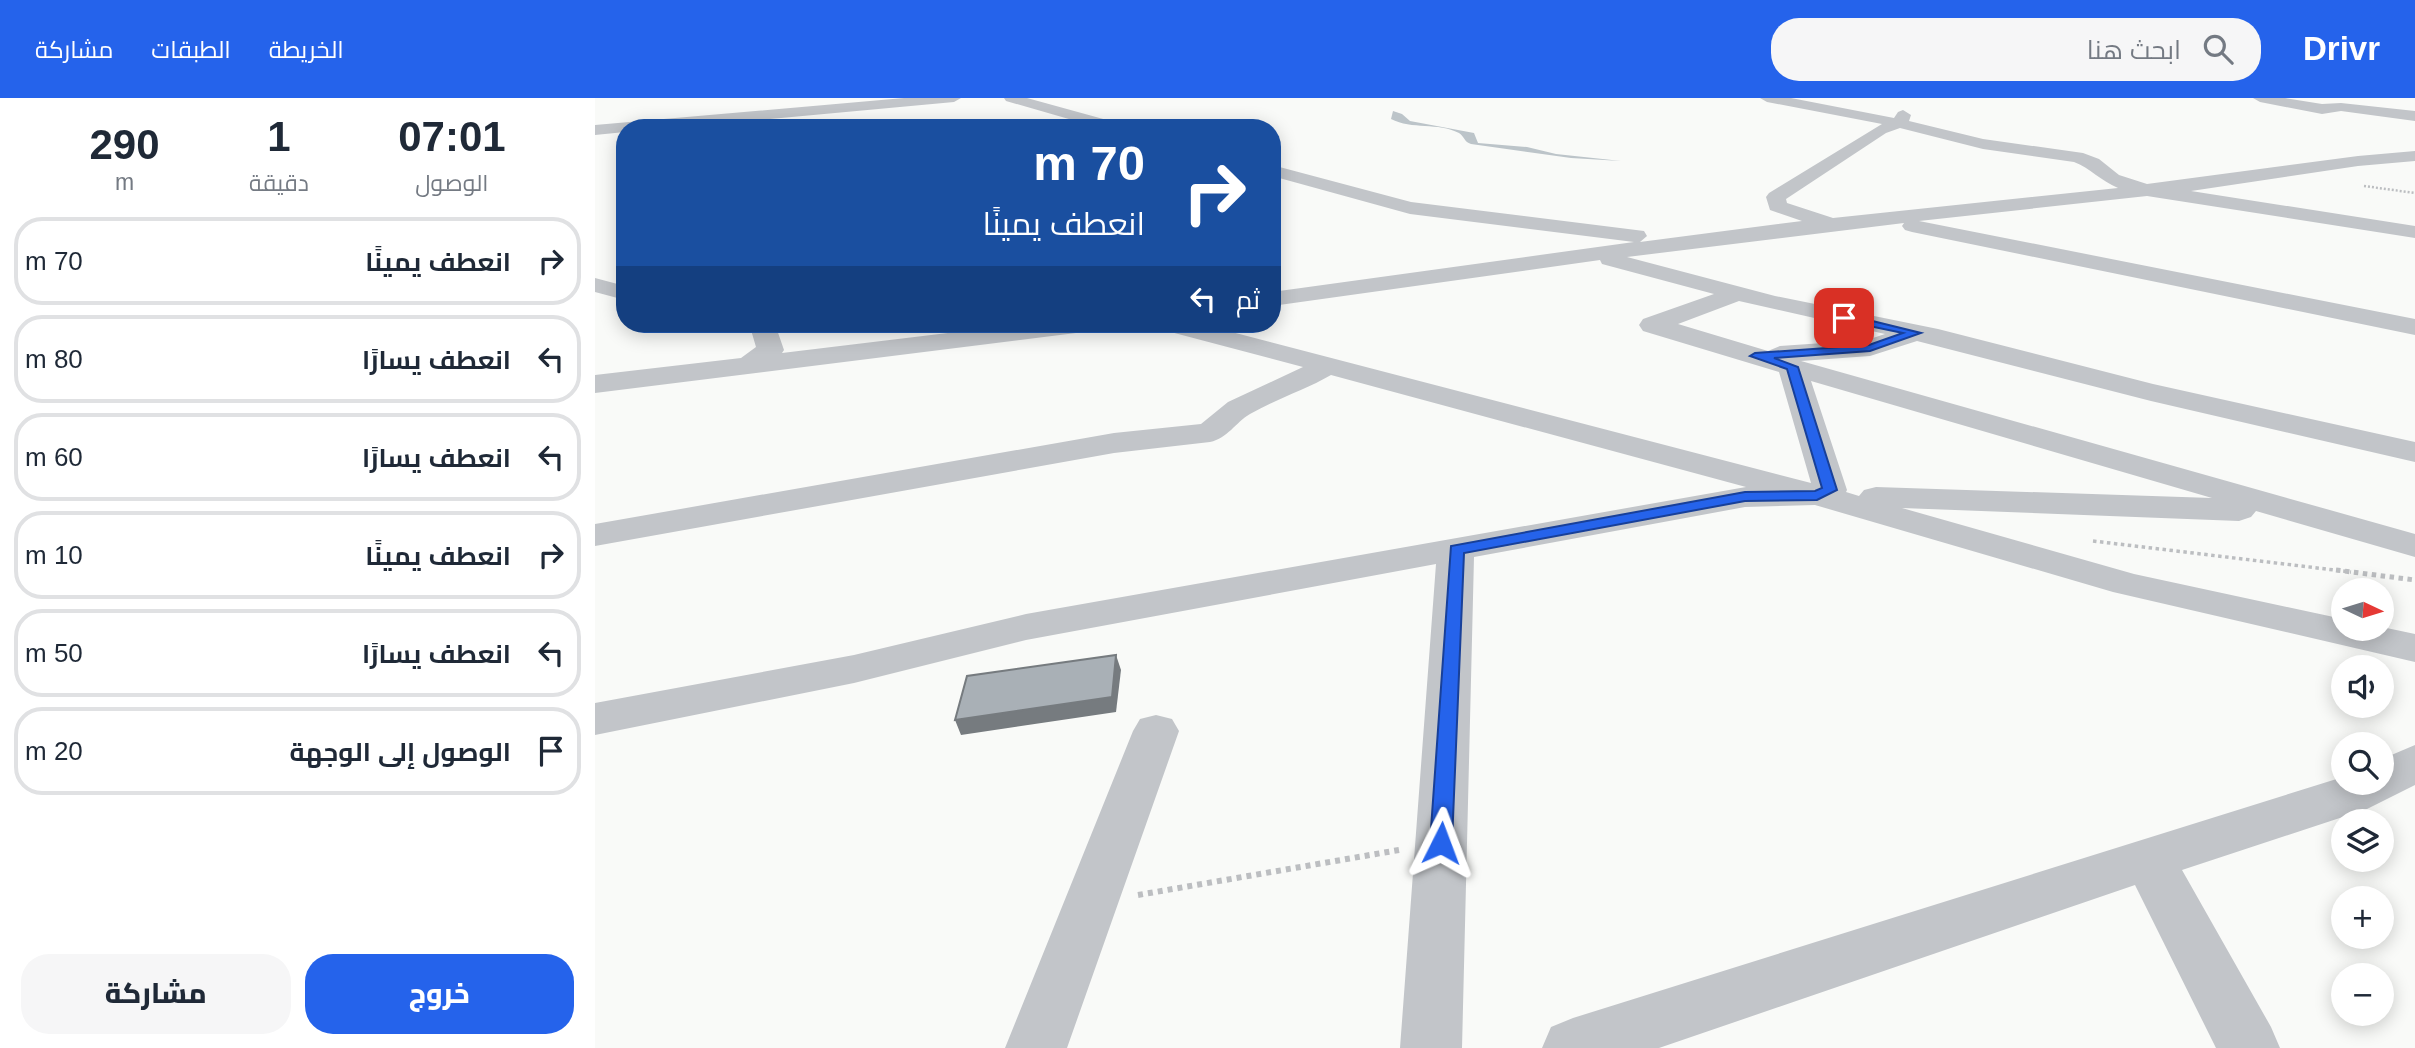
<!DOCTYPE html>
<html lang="ar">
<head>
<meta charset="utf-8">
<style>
  :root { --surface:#fff; --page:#f6f6f7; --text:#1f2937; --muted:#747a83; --line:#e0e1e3; --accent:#2563eb }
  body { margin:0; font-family:Arial,Cairo,sans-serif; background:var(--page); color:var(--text); direction:rtl; height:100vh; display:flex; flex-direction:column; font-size:26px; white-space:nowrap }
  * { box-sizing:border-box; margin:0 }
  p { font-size:23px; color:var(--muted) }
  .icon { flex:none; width:38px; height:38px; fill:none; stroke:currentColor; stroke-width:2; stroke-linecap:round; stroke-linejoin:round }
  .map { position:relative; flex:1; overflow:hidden; direction:ltr }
  .side { display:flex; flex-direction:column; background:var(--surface); width:595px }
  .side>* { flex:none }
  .top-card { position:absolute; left:21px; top:21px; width:665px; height:214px; border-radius:28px; box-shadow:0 4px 18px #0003; direction:rtl; background:#1a4fa0; color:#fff; overflow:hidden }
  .needle { width:46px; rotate:94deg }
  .buttons { position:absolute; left:1736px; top:480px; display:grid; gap:14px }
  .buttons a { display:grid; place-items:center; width:63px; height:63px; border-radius:50%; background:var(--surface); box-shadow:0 4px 18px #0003; font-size:35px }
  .pin { position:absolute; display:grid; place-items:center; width:60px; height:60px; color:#fff; margin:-30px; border-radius:14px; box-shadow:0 4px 10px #0006 }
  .me { position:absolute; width:77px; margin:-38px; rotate:3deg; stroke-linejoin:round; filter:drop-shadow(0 0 5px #0008) }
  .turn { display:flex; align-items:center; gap:24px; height:147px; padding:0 21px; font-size:32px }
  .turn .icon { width:91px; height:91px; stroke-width:2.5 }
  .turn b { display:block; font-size:49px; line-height:60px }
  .then { display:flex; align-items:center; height:66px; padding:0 21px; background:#0003; gap:14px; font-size:26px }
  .eta { display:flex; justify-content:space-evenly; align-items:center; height:119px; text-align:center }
  .eta b { font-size:42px; font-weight:800; line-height:49px }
  .cta { display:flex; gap:14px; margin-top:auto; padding:14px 21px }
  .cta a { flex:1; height:80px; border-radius:28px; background:var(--accent); color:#fff; font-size:28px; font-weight:800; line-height:80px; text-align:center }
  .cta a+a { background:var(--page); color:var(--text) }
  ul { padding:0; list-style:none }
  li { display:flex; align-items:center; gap:21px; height:88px; margin:0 14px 10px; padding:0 7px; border:4px solid var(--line); border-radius:28px }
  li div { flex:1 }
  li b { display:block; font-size:26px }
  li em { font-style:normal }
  header { display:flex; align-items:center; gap:42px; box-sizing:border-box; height:98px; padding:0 35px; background:var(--accent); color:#fff }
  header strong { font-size:33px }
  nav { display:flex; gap:38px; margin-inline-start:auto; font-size:24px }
  .search { width:490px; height:63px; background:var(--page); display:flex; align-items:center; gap:18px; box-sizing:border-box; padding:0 24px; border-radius:28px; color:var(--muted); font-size:26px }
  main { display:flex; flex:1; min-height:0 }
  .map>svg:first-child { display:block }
  .water { fill:#bcc4c9 }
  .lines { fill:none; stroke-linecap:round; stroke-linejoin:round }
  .path-far3 { stroke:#bcbec1; stroke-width:2.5; stroke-dasharray:2 2; stroke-linecap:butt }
  .path-far2 { stroke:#bcbec1; stroke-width:3.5; stroke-dasharray:3.5 3.5; stroke-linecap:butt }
  .path-far1 { stroke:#bcbec1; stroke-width:5; stroke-dasharray:4.5 4.5; stroke-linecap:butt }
  .path { stroke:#bcbec1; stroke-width:6; stroke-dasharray:5 5; stroke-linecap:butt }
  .minor { fill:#c2c5c9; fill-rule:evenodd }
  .shaded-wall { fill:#767b7f }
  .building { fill:#a9b0b6; stroke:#767b7f; stroke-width:2 }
  .route { fill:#2563eb; stroke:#184099; stroke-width:2 }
</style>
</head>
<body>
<header>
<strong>Drivr</strong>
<div class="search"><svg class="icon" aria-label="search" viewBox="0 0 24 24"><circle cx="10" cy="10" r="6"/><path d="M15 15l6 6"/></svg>ابحث هنا</div>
<nav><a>الخريطة</a><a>الطبقات</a><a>مشاركة</a></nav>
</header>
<main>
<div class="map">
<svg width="1820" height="950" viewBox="0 0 1820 950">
  <rect width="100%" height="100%" fill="#f9faf8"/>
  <path class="water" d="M798,13L807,16L815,23L879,35L883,45L932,49L961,56L1026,63L976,60L876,46C869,44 870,39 864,35C843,24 817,32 796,21Z"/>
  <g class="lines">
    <path class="path-far3" d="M1769,88L1820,95"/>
    <path class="path-far2" d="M1498,443L1756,474"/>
    <path class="path-far1" d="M1741,472L1820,482"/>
    <path class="path" d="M543,797L804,752"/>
    <path class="minor" d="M309,0H366L359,4L78,30H30V34L0,37V27Z
      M409,0H432L530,27L532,30H505L411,3Z
      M1165,0H1196L1299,20L1303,14L1308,12L1316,17L1314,23L1388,41L1488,55L1504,61L1524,77L1552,86L1763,58L1820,53V63L1763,68L1596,93L1820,128V140L1552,98L1324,123L1820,221V237L1317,134L1310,132L1307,128L1309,125L1032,159L1180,198L1343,231L1558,286L1820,344V364L1556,303L1322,243L1275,258L1206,263L1820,436V459L1661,413L1656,419L1644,423L1307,410L1539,476L1748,521V530L1787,529L1820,536V564L1518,494L1220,407L1150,409L879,459L867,950H805L841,466L431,542L259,585L0,637V605L259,557L431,516L1151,389L736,277C710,292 681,301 655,316C640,325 633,340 615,344L519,355L0,448V426L519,335L606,326L633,304L708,269L568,232L564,226H606L1216,385L1184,274L1048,233L1044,227L1048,221L1119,196L1007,166L1005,162L677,208V194L1039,144L815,116L677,78V67L816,104L1041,132L1049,133L1052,138L1045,144L1207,123L1175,112L1171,99L1174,95L1287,26L1172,4ZM1305,30L1388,51L1479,64C1495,70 1506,83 1523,90L1238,120L1192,105L1191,101L1291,35ZM1144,203L1290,236L1272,242L1185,248L1173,253L1083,226ZM1216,283L1617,400L1281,389L1269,392L1264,398L1251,394L1252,392Z
      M1658,0H1690L1727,6L1746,5L1820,13V23L1746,13L1727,16L1665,4Z
      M0,180L30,188V202L0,194Z
      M151,226H180L189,252L187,255L427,226H502L498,232L489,234L0,295V277L146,260L161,249L156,232Z
      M561,617L577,621L584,633L472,950H410L538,633L545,621Z
      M1820,647V687L1772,711L1587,772L1676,929L1685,950H1621L1540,787L1064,950H947L956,929L978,920L1748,679V684H1787V661Z"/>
  </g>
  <path class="shaded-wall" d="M521,557L526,572L521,614L366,637L360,622Z"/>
  <path class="building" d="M521,557L517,599L360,622L372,578Z"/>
  <path class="route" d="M1249,216L1326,235L1275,253L1179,260L1203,269L1242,392L1222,402L1150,403L869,455L857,745L854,751L846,754L838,751L835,745L856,448L1150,394L1220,393L1227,390L1192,271L1155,258L1160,255L1274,247L1308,235L1245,222V217Z"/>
</svg>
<div class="buttons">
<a><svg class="needle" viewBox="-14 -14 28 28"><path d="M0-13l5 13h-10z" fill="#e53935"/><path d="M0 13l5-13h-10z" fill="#747a83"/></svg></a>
<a><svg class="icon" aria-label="sound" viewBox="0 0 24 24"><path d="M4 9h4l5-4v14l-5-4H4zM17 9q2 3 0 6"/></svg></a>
<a><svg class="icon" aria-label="search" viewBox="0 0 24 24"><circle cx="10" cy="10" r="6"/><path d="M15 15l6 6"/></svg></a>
<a><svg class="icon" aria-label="layers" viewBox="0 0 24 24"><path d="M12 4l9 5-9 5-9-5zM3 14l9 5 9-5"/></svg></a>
<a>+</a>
<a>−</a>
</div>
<div class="pin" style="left:1249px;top:220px;background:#d93025"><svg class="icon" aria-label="arrive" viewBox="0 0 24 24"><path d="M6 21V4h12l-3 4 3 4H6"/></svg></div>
<svg class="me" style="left:846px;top:745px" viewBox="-20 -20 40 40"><path d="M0-17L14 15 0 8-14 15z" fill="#2563eb" stroke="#fff" stroke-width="4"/></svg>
<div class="top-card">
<div class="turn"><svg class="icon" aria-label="right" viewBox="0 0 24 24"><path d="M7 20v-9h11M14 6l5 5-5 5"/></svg><div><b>70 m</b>انعطف يمينًا</div></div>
<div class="then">ثم<svg class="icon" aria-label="left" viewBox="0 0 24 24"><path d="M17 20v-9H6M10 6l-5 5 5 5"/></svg></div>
</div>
</div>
<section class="side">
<div class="eta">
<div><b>07:01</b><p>الوصول</p></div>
<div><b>1</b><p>دقيقة</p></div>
<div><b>290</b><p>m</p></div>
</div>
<ul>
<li><svg class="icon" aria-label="right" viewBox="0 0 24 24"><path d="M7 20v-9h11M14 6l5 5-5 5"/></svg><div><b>انعطف يمينًا</b></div><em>70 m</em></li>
<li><svg class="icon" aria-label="left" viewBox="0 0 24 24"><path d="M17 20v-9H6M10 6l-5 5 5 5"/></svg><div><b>انعطف يسارًا</b></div><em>80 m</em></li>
<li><svg class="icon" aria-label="left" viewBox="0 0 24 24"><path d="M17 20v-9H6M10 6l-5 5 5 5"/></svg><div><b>انعطف يسارًا</b></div><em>60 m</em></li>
<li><svg class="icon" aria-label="right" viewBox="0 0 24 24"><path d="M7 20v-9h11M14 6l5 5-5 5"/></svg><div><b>انعطف يمينًا</b></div><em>10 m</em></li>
<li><svg class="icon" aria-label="left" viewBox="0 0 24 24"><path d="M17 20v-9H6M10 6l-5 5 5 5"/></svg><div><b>انعطف يسارًا</b></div><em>50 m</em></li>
<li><svg class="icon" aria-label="arrive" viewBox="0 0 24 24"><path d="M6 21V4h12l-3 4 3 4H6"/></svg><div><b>الوصول إلى الوجهة</b></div><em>20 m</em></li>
</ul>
<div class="cta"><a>خروج</a><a>مشاركة</a></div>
</section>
</main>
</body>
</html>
